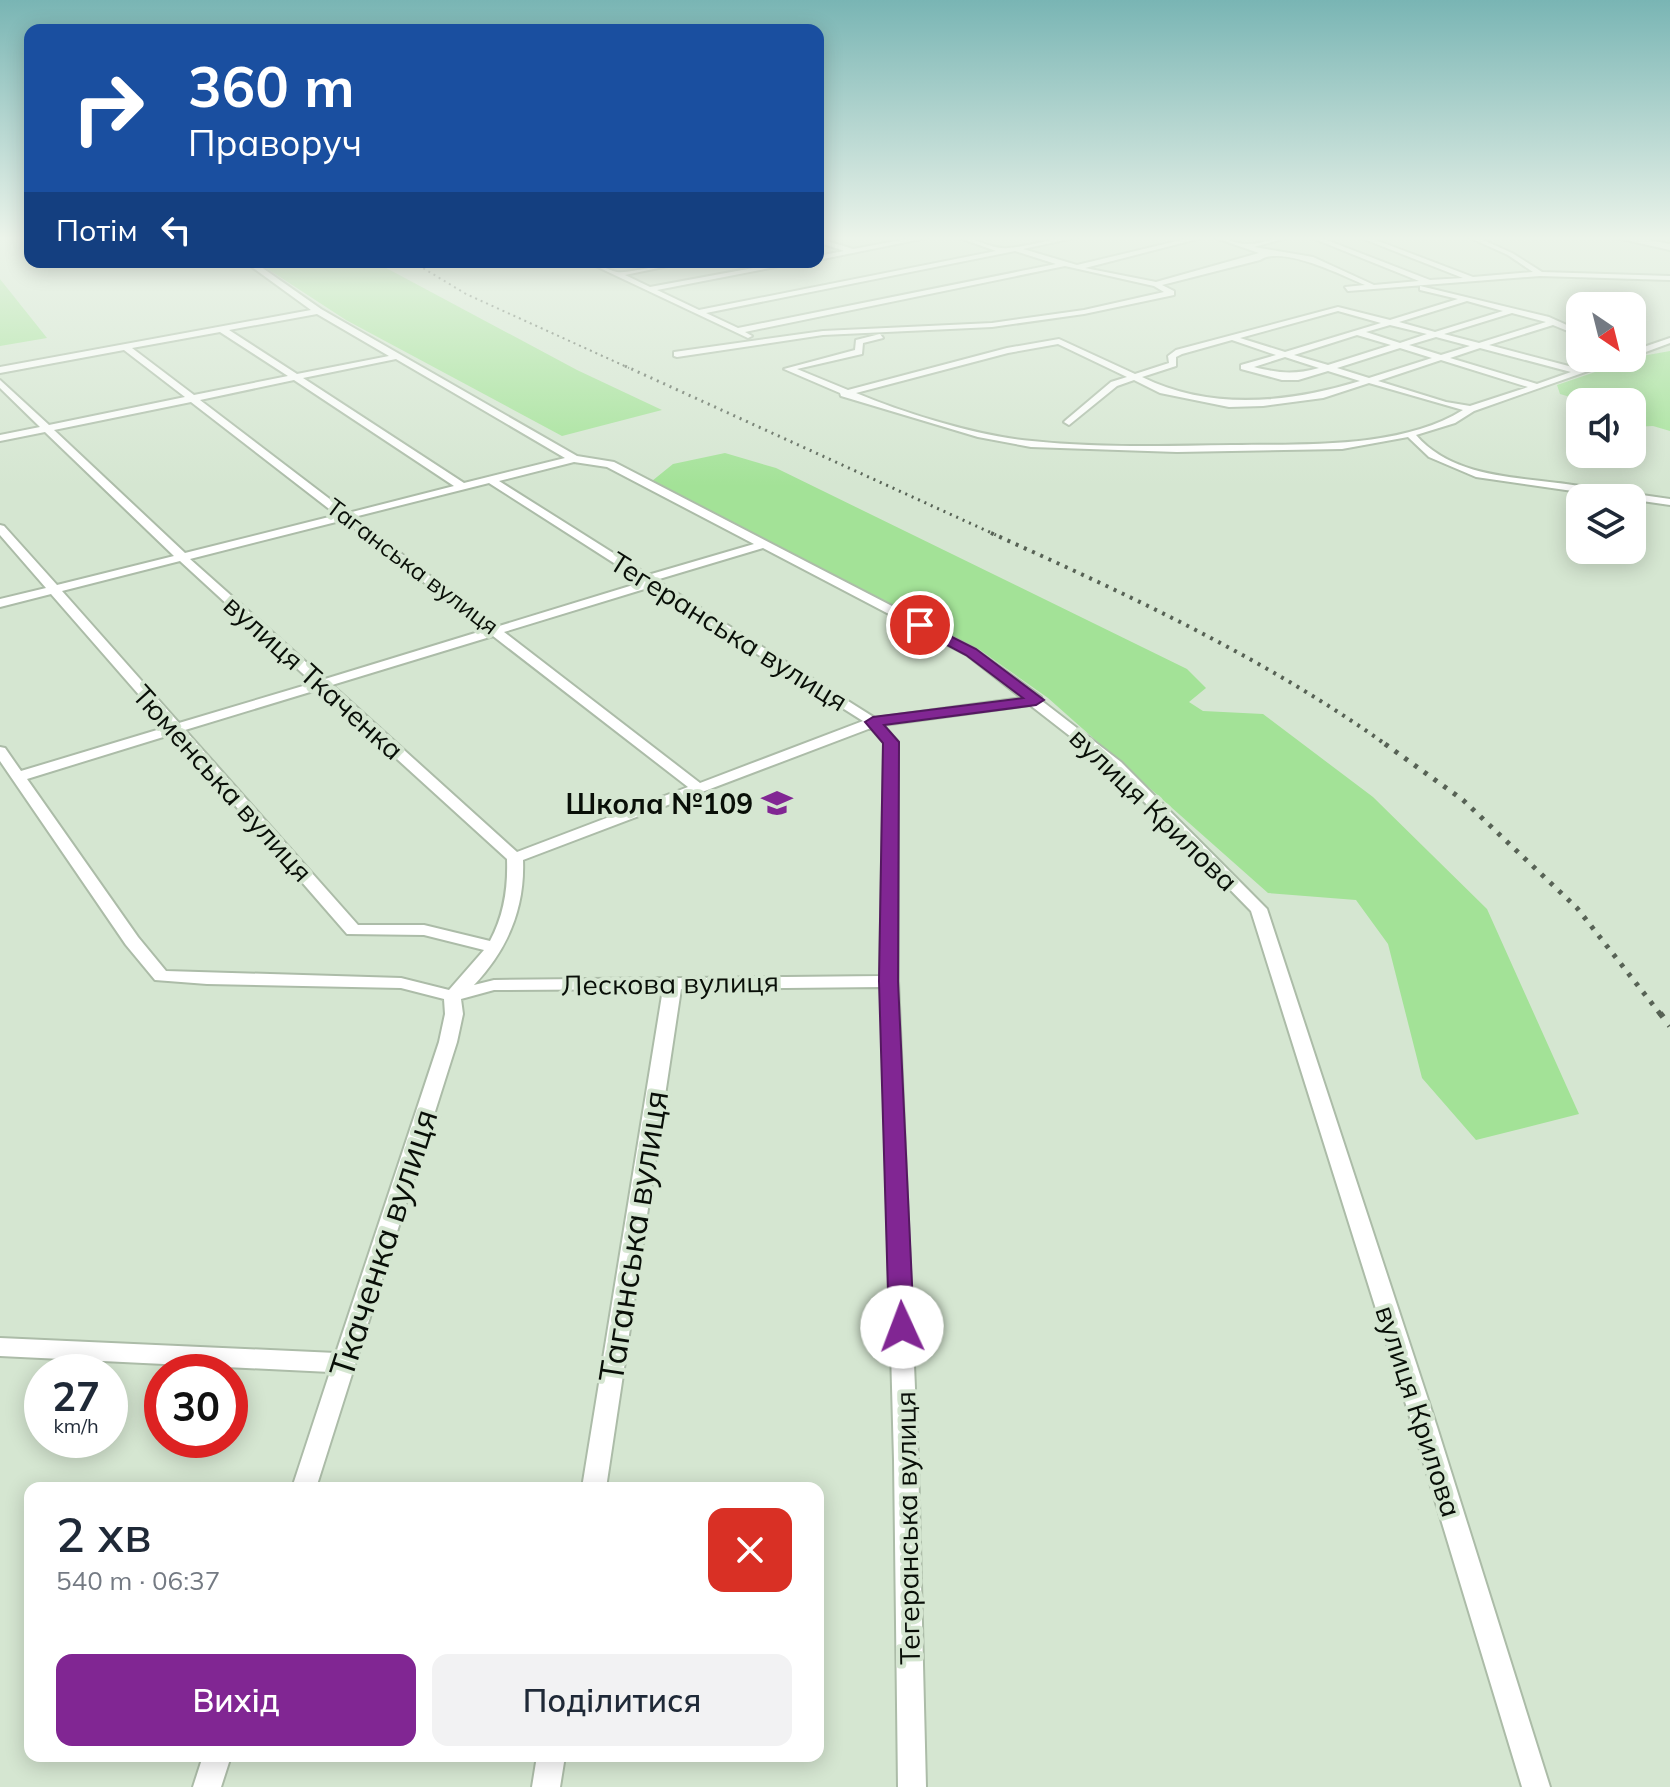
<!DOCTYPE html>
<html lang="uk">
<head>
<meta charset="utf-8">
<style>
  :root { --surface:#fff; --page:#f2f2f3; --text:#1f2937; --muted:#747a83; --accent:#812693 }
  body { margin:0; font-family:Mulish,sans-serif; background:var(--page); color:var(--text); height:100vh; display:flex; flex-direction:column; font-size:30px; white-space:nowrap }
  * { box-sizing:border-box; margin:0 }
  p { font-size:26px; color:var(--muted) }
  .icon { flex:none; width:44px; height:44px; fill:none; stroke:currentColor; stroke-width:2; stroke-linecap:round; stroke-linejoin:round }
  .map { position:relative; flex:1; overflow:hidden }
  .drawer { position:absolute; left:24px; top:1482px; width:800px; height:280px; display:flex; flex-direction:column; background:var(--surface); border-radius:16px; box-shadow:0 4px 20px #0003 }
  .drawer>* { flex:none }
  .guide { position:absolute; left:24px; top:24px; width:800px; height:244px; border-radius:16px; box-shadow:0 4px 20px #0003; background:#1a4fa0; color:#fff; overflow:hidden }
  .needle { width:52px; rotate:145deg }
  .controls { position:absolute; left:1566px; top:292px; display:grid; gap:16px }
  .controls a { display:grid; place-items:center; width:80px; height:80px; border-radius:16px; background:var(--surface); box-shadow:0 4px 20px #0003; font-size:40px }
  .speed { position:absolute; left:24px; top:1354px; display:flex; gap:16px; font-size:40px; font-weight:700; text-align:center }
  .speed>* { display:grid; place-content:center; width:104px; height:104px; border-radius:50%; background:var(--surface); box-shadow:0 4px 20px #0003; line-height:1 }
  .speed small { font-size:20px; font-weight:400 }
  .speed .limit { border:12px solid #d22; background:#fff; color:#111 }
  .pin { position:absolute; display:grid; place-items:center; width:68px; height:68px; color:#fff; margin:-34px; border:4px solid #fff; border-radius:50%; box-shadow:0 2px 8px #0007 }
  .me { position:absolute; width:88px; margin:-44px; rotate:358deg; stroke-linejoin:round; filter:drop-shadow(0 0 6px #0008) }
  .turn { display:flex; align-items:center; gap:28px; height:168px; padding:0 32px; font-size:36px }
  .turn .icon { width:104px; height:104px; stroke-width:2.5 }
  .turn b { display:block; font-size:56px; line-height:68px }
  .then { display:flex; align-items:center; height:76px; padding:0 32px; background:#0003; gap:16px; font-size:30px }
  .round { display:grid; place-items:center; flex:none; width:84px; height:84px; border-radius:16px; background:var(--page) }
  .summary { display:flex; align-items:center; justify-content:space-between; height:136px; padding:0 32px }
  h1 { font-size:48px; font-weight:600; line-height:60px }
  .cta { display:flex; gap:16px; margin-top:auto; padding:16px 32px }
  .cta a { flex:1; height:92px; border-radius:16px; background:var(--accent); color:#fff; font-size:32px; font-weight:600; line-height:92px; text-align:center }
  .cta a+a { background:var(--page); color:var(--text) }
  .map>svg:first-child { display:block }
  .green { fill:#a3e297 }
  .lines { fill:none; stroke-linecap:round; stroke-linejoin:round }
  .minor-casing { stroke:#acbca8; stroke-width:4 }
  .major-casing { stroke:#acbca8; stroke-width:4 }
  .minor { fill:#fff; fill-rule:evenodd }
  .major { fill:#fff; fill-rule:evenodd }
  .rail-far4 { stroke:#576255; stroke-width:2; stroke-dasharray:2 4; stroke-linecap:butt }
  .rail-far3 { stroke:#576255; stroke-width:3; stroke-dasharray:2 5; stroke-linecap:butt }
  .rail-far2 { stroke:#576255; stroke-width:4; stroke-dasharray:3 6; stroke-linecap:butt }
  .rail-far1 { stroke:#576255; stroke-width:5; stroke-dasharray:4 8; stroke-linecap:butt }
  .rail { stroke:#576255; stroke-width:6; stroke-dasharray:5 10; stroke-linecap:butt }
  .route { fill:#812693; stroke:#541960; stroke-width:2 }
  .labels { text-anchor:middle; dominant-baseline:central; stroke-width:8; stroke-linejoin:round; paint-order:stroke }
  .far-street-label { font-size:24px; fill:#090f08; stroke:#d5e6d1 }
  .street-label { font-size:28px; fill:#090f08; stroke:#d5e6d1 }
  .poi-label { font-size:28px; font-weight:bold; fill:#090f08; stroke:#d5e6d1; text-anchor:end }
  .near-street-label { font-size:34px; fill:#090f08; stroke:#d5e6d1 }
</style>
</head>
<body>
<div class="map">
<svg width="1670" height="1787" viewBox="0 0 1670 1787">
  <rect width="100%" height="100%" fill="#d5e6d1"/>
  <path class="green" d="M257,262H375L577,370L662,410L562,436L346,320Z
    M0,279L47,338L0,346Z
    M1670,351V431L1653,426L1632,427V402H1587L1560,394L1557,385L1642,356Z
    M725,453L776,468L1187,669L1206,688L1189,702L1203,711L1263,714L1373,797L1487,909L1579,1114L1476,1140L1422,1078L1388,944L1356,900L1268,893L1048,698L980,650L652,481L673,464Z"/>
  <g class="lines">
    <g class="minor-casing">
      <path id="minor" d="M923,236H936L818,260V256L844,251L818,242V238L853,249Z
        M954,236C972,236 991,250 1008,248C1034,246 1058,236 1083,236L1023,249L1077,265L1198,236H1209L1085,268L1156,282L1259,253L1210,236C1223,236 1236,245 1248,244C1264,244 1278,236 1294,236L1254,247L1313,257L1374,285L1419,281L1307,236H1316L1430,280L1463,278L1356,236H1365L1473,277L1533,272L1508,255L1466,236H1474L1512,253L1542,272L1670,276V280L1540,276L1348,291L1345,287L1365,285C1342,275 1282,245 1260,260L1162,285L1174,291V295L1084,314L992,327L823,335L677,357L674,356V352L823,331L992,323L1084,310L1164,292L1154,286L1065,266L745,332L752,336L748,338L587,262C599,262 606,270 617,272C630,274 668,262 687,262L625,275L650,287L785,262H801L657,290L699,310L996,251ZM1015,251L1056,264L738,328L706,313Z
        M245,262H254L321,309L577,456L614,462L975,649L1041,697L1042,701L1121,762L1267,909L1437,1427L1550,1787H1522L1413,1427L1251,911L1111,768L1030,705L883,725L898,742V981L918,1460L926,1787H898L894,1460L881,987L681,989L606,1488H582L663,989L494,990L461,999L463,1014L457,1042L316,1488H292L330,1372L0,1356V1338L336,1353L439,1042L445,1014L444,999L401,988L207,984L155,980L126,945L0,761V747L5,748L21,771L167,727L51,594L0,607V599L46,588L0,535V525L4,526L57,585L174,556L45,432L0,441V435L40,427L0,388V380L49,425L185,397L124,350L0,373V367L311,310ZM317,314L389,356L297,374L229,330ZM220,332L288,376L194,395L132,348ZM396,359L565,458L464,483L303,378ZM294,380L454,486L348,513L200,400ZM191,402L337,515L185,553L54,430ZM574,462L607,467L754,544L648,575L499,481ZM489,483L642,581L643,582L496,627L354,517ZM344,520L485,630L325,679L190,559ZM763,548L967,655L1022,698L875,718L656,580ZM180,561L313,683L179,723L62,591ZM651,587L863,721L700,783L504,632ZM493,636L688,787L517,852L332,685ZM320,689L507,859C508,889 504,915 490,941L424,925H358L185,730ZM871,728L884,743L880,976L494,980L474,985C507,950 525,909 523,860ZM173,734L347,934L424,935L484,950L449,990L401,978L166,971L138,937L27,779Z
        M1420,286L1549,317L1580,331V336L1553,325L1489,345L1580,369L1613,358H1625L1474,411L1455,423L1416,435C1452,477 1515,477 1566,484C1600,489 1635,494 1670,499V505L1476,477L1429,457L1408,437L1342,449L1177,452L1031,447L978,437L841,396L840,393L784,369L855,350L856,340L880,334L883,338L863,343L862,354L797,369L848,390L1007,348L1059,339L1135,374L1169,363L1168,356L1176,350L1338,307L1390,320L1458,299L1420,290ZM1467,301L1503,311L1435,332L1399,322ZM1338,311L1381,323L1285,352L1240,338ZM1512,313L1546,322L1479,343L1444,334ZM1390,325L1427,334L1400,343L1366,332ZM1357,335L1391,345L1328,365L1294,355ZM1436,337L1470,346L1441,355L1409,345ZM1232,340L1276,355L1241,365V369L1282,380H1298L1328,371L1360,381C1288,403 1211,411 1142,377L1176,366V357L1182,354ZM1058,344L1127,377L1111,382L1066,420L1064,422L1069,425L1117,386L1134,380L1160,393L1229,407L1263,406L1323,398L1369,383L1463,410C1401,449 1302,444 1232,445C1166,446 1097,448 1032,441C977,436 907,414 856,393L1008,353ZM1400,348L1432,358L1369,378L1337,368ZM1480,348L1571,372L1537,384L1450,358ZM1285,357L1319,368C1294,375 1278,373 1254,367ZM1441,360L1528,387L1470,406L1446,402L1378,381Z
        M1670,338V343L1632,357V351Z
        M203,1756H231L221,1787H193Z
        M537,1756H565L560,1787H532Z"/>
    </g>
    <g class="major-casing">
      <path id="major" d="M1608,236H1627L1670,244V250Z"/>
    </g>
    <use href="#minor" class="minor"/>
    <use href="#major" class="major"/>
    <path class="rail-far4" d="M413,262L466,294L629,368"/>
    <path class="rail-far3" d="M625,366L996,535"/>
    <path class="rail-far2" d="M991,533C1129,595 1265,658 1388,746"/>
    <path class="rail-far1" d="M1385,744L1463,800L1577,908L1661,1015"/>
    <path class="rail" d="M1660,1013L1670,1026"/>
  </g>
  <linearGradient id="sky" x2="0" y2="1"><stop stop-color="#79b5b4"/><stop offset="0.49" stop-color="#ecf4ea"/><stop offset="1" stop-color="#ecf4ea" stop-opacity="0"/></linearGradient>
  <rect width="1670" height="486" fill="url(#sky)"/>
  <path class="route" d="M920,621L976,649L1044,700L1036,705L884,725L899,742L898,981L914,1327L910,1334L902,1337L893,1334L889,1327L879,981L883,743L865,722L873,717L1023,698L966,655L915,628V622Z"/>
  <defs>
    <g id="school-bare" transform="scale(2.4)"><path d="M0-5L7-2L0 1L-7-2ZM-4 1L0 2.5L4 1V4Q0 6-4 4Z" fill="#812693" stroke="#d5e6d1" stroke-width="2.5" paint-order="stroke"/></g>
  </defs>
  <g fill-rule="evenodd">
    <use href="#school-bare" x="777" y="803"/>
  </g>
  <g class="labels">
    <g class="far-street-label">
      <text transform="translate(413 566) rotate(37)">Таганська вулиця</text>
    </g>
    <g class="street-label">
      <text transform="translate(729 631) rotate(32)">Тегеранська вулиця</text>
      <text transform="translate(314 677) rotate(42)">вулиця Ткаченка</text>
      <text transform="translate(223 783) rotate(48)">Тюменська вулиця</text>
      <text transform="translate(1154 809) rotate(44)">вулиця Крилова</text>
      <text transform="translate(670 983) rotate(-1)">Лескова вулиця</text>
      <text transform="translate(1419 1411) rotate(72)">вулиця Крилова</text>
      <text transform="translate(907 1528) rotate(-91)">Тегеранська вулиця</text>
    </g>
    <g class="poi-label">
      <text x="753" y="803">Школа №109</text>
    </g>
    <g class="near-street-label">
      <text transform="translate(633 1236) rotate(-81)">Таганська вулиця</text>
      <text transform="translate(383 1243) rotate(-72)">Ткаченка вулиця</text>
    </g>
  </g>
</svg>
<div class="controls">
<a><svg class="needle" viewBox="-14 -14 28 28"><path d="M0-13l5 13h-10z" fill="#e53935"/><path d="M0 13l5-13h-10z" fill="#747a83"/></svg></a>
<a><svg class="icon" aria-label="sound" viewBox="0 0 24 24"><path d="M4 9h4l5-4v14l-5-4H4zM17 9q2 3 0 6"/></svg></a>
<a><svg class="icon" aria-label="layers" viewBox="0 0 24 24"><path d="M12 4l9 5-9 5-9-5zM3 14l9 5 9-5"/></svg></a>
</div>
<div class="speed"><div>27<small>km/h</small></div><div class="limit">30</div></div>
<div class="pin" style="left:920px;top:625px;background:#d93025"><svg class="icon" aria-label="arrive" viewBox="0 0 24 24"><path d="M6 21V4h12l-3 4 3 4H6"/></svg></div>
<svg class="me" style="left:902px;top:1327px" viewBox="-20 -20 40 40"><circle r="19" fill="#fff"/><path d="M0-13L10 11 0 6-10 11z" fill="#812693"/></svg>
<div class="guide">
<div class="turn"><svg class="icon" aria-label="right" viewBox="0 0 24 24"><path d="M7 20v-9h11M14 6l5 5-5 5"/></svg><div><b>360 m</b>Праворуч</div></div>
<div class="then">Потім<svg class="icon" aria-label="left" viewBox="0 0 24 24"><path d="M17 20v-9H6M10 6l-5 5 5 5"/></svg></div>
</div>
<section class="drawer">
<div class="summary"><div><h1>2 хв</h1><p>540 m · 06:37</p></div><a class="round" style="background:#d93025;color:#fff"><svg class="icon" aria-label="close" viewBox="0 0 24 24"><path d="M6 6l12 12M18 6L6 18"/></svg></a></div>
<div class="cta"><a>Вихід</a><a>Поділитися</a></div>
</section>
</div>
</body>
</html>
